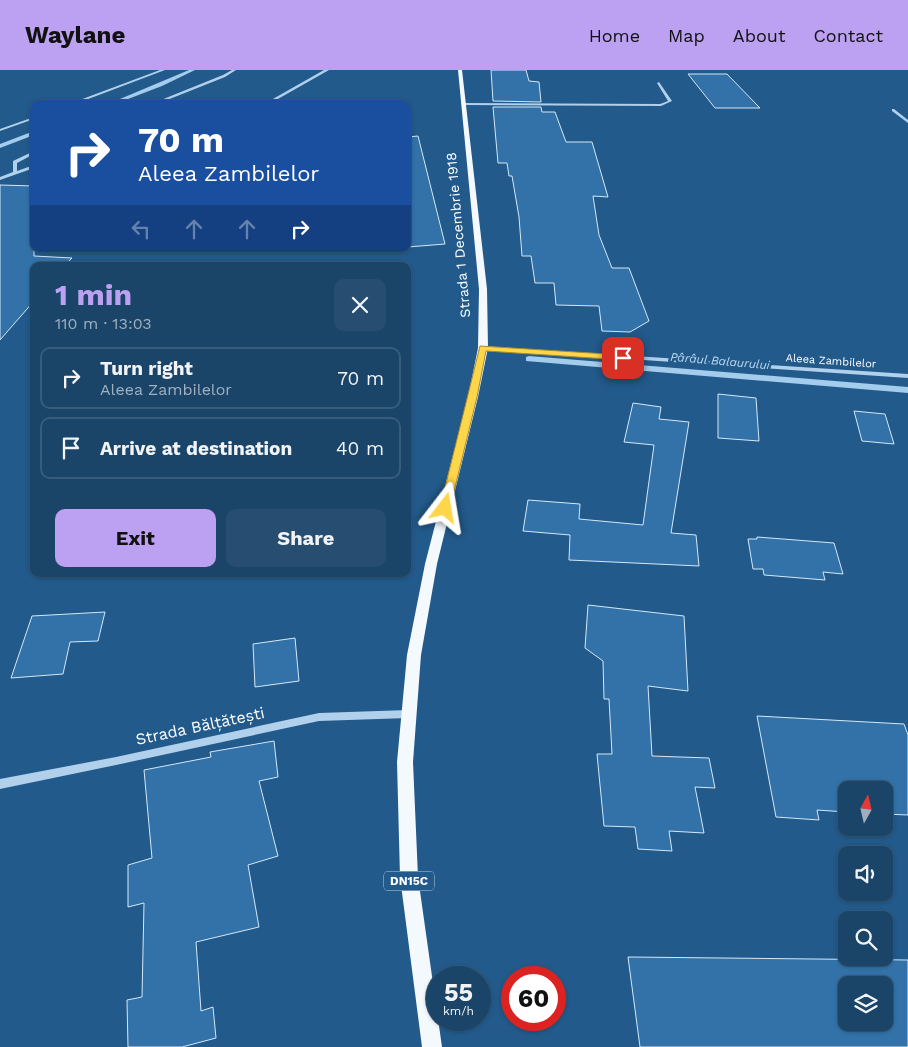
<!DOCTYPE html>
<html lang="en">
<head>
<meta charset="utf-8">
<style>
  :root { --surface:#1a4468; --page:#274e71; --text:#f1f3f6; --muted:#9fb0c0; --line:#385c7c; --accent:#bca0f2 }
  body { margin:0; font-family:"Work Sans",sans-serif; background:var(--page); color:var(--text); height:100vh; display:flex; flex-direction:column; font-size:19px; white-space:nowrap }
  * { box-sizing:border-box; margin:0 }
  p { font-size:16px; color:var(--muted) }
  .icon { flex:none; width:28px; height:28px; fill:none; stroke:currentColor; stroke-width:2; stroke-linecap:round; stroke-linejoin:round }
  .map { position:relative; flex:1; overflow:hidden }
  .drawer { position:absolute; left:30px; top:192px; width:381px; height:315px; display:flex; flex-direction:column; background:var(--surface); border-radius:10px; box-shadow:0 1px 4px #0004,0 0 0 1px var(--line) }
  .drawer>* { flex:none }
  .banner { position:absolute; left:30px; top:30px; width:381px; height:152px; border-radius:10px; box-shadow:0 1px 4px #0004,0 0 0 1px var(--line); background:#1a4fa0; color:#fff; overflow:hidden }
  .needle { width:32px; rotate:8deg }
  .controls { position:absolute; left:838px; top:711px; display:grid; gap:10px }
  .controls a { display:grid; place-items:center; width:55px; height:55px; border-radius:10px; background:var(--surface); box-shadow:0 1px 4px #0004,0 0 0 1px var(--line); font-size:25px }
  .speed { position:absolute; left:426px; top:896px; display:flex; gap:10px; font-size:25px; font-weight:700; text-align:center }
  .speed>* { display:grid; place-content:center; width:65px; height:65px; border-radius:50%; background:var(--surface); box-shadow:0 1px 4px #0004,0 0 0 1px var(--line); line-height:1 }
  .speed small { font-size:12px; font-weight:400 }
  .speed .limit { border:8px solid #d22; background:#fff; color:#111 }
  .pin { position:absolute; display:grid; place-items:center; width:42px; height:42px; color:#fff; margin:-21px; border-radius:10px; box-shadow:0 2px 8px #0006 }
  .me { position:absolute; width:55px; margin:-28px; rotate:14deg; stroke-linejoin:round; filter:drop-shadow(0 0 4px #0008) }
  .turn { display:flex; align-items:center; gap:18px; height:105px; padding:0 25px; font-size:22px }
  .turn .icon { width:65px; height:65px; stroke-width:2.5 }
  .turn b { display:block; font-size:35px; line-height:42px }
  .lanes { display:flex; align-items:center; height:48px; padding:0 25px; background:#0003; justify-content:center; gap:25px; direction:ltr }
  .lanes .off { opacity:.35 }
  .round { display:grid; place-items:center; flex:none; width:52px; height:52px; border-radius:10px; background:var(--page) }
  .headline { display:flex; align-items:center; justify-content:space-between; height:85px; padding:0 25px }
  h1 { font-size:30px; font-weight:700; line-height:38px; color:var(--accent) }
  .action { display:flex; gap:10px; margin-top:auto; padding:10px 25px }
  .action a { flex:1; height:58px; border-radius:10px; background:var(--accent); color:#111; font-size:20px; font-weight:700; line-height:58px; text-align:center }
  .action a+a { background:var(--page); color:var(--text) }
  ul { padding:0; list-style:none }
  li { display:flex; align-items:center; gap:15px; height:62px; margin:0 10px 8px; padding:0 15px; border:2px solid var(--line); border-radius:10px }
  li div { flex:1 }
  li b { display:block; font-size:19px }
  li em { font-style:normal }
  header { display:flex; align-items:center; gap:30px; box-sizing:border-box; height:70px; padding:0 25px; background:var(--accent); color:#111 }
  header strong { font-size:24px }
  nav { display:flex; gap:28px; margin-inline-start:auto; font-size:18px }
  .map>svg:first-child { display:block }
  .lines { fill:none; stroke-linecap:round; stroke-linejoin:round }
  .stream { fill:#a4ccec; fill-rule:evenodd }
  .building { fill:#3272a8; stroke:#d4e8f8; fill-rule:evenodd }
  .minor { fill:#b0d0eb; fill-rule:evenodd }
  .major { fill:#f4f9fe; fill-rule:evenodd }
  .route { fill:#ffd54a; stroke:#a68a30 }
  .labels { text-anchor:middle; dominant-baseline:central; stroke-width:5; stroke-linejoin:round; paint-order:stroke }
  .far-street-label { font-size:11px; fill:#fff; stroke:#225a8b }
  .far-water-label { font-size:12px; font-style:italic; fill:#bcdaf2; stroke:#225a8b }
  .shield { fill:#225a8b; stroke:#bdcedc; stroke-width:1 }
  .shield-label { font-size:12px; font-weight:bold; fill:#fff }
  .street-label { font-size:14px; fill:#fff; stroke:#225a8b }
  .near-street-label { font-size:16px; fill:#fff; stroke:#225a8b }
</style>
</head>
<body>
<header>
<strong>Waylane</strong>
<nav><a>Home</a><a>Map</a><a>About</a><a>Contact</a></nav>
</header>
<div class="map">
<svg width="908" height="977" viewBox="0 0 908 977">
  <rect width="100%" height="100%" fill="#225a8b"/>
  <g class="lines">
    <path class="stream" d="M189,0H195L162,16L115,34H108Z
      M34,61V65L0,78V74Z
      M529,286L908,317V323L526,291V287Z"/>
  </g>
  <path class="building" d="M491,0H526L529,11L539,12L541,32L493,31Z
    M688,4H727L760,38H715Z
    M493,37H541L542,42H555L566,72H592L608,127L593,126L599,165L612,198H629L649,251L630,262L602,261L599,236L556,235L554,213H535L531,186H522L519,147L512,106H509L507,93H498Z
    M418,66L445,174L408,177V67Z
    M0,115L34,116V186L72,188L64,196H34V231L0,270Z
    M718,324L756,328L759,371L718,368Z
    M633,333L661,337L659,349L689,352L671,463L696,465L699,496L569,490L570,465L523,461L528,430L580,434L579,449L643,455L654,375L624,372Z
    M854,341L885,344L894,374L862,371Z
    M757,467L834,473L843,504L823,502L825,510L764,505L763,499H753L748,469H757Z
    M588,535L684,546L688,621L648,616L652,686L709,688L715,718L695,717L704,763L669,761L672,781L638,779L635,757L604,756L597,684H612L609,629H604L603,591L585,578Z
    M105,542L98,571L70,572L63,604L11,608L32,546Z
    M295,568L299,611L255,617L253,574Z
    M757,646L904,654L908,665V745L884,744V720H846V742L817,740L819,750L776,747Z
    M274,671L278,707L259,711L278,786L248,795L259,857L196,872L201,941L213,937L216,968L182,977H128L127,930L142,927L144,833L128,837V795L152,788L144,700L211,687L210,682Z
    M628,887L908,890V977H640ZM846,915H884V952H846Z"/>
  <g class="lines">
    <path class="minor" d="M160,0H165L75,34H69Z
      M232,0H236L225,7L157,34H151L223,5Z
      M324,0H329L269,34H264Z
      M659,12L672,31L661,36L463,35L461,34L463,33L660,34L668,31L657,13Z
      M892,39H894L908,50V53L892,41Z
      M34,47V49L0,61V59Z
      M34,81V84L17,93V101L34,95V98L0,110V107L13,102V91Z
      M483,276L908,304V308L481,279V277Z
      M408,640L412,641L413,644L412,647L408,648L319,651L116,695L0,719V709L116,687L319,643Z"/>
    <path class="major" d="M458,0H462L487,219L488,278L478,327L437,494L421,585L413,692L418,807L442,977H422L400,807L397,692L407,585L425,494L468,327L478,278L479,219Z"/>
  </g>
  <path class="route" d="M480,276L623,285L627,288L623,290L486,281L477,327L450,438L445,441L440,438Z"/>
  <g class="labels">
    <g class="far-street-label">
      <text transform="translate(831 291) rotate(4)">Aleea Zambilelor</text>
    </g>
    <g class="far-water-label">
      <text transform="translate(720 291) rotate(5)">Pârâul Balaurului</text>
    </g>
    <rect class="shield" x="384" y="801.5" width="50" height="19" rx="4"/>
    <g class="shield-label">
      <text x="409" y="811">DN15C</text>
    </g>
    <g class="street-label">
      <text transform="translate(458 165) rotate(-95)">Strada 1 Decembrie 1918</text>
    </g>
    <g class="near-street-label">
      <text transform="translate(200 656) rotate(-12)">Strada Bălțătești</text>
    </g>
  </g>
</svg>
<div class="controls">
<a><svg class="needle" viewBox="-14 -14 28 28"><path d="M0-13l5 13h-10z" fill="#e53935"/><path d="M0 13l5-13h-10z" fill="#9fb0c0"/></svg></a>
<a><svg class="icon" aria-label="sound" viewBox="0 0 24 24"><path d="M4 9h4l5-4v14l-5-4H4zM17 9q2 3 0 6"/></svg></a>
<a><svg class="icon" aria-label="search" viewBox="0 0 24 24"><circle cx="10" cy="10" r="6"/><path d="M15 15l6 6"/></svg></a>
<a><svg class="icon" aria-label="layers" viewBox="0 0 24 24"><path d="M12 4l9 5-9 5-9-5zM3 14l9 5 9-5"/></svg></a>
</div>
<div class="speed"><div>55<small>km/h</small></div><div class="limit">60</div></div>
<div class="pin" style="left:623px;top:288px;background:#d93025"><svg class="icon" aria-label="arrive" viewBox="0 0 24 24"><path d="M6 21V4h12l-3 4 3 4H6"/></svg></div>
<svg class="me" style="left:445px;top:438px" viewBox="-20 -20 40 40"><path d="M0-17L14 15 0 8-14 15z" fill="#ffd54a" stroke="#fff" stroke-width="4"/></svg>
<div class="banner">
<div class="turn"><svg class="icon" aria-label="right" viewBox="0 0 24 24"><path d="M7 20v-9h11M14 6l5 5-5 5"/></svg><div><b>70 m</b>Aleea Zambilelor</div></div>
<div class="lanes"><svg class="icon off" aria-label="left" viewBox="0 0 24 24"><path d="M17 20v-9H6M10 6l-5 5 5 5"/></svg><svg class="icon off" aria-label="ahead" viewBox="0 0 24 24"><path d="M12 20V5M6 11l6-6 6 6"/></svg><svg class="icon off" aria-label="ahead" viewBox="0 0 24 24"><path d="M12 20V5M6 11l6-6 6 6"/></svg><svg class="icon" aria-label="right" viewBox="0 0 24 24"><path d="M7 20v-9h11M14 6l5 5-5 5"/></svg></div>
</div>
<section class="drawer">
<div class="headline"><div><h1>1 min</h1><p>110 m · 13:03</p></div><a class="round"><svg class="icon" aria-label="close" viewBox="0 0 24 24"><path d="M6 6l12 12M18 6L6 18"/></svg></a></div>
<ul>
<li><svg class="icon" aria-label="right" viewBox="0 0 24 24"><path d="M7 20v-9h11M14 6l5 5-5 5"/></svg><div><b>Turn right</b><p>Aleea Zambilelor</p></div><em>70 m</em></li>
<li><svg class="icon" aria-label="arrive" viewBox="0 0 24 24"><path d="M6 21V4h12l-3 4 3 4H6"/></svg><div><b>Arrive at destination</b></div><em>40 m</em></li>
</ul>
<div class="action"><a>Exit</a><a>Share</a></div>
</section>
</div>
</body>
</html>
